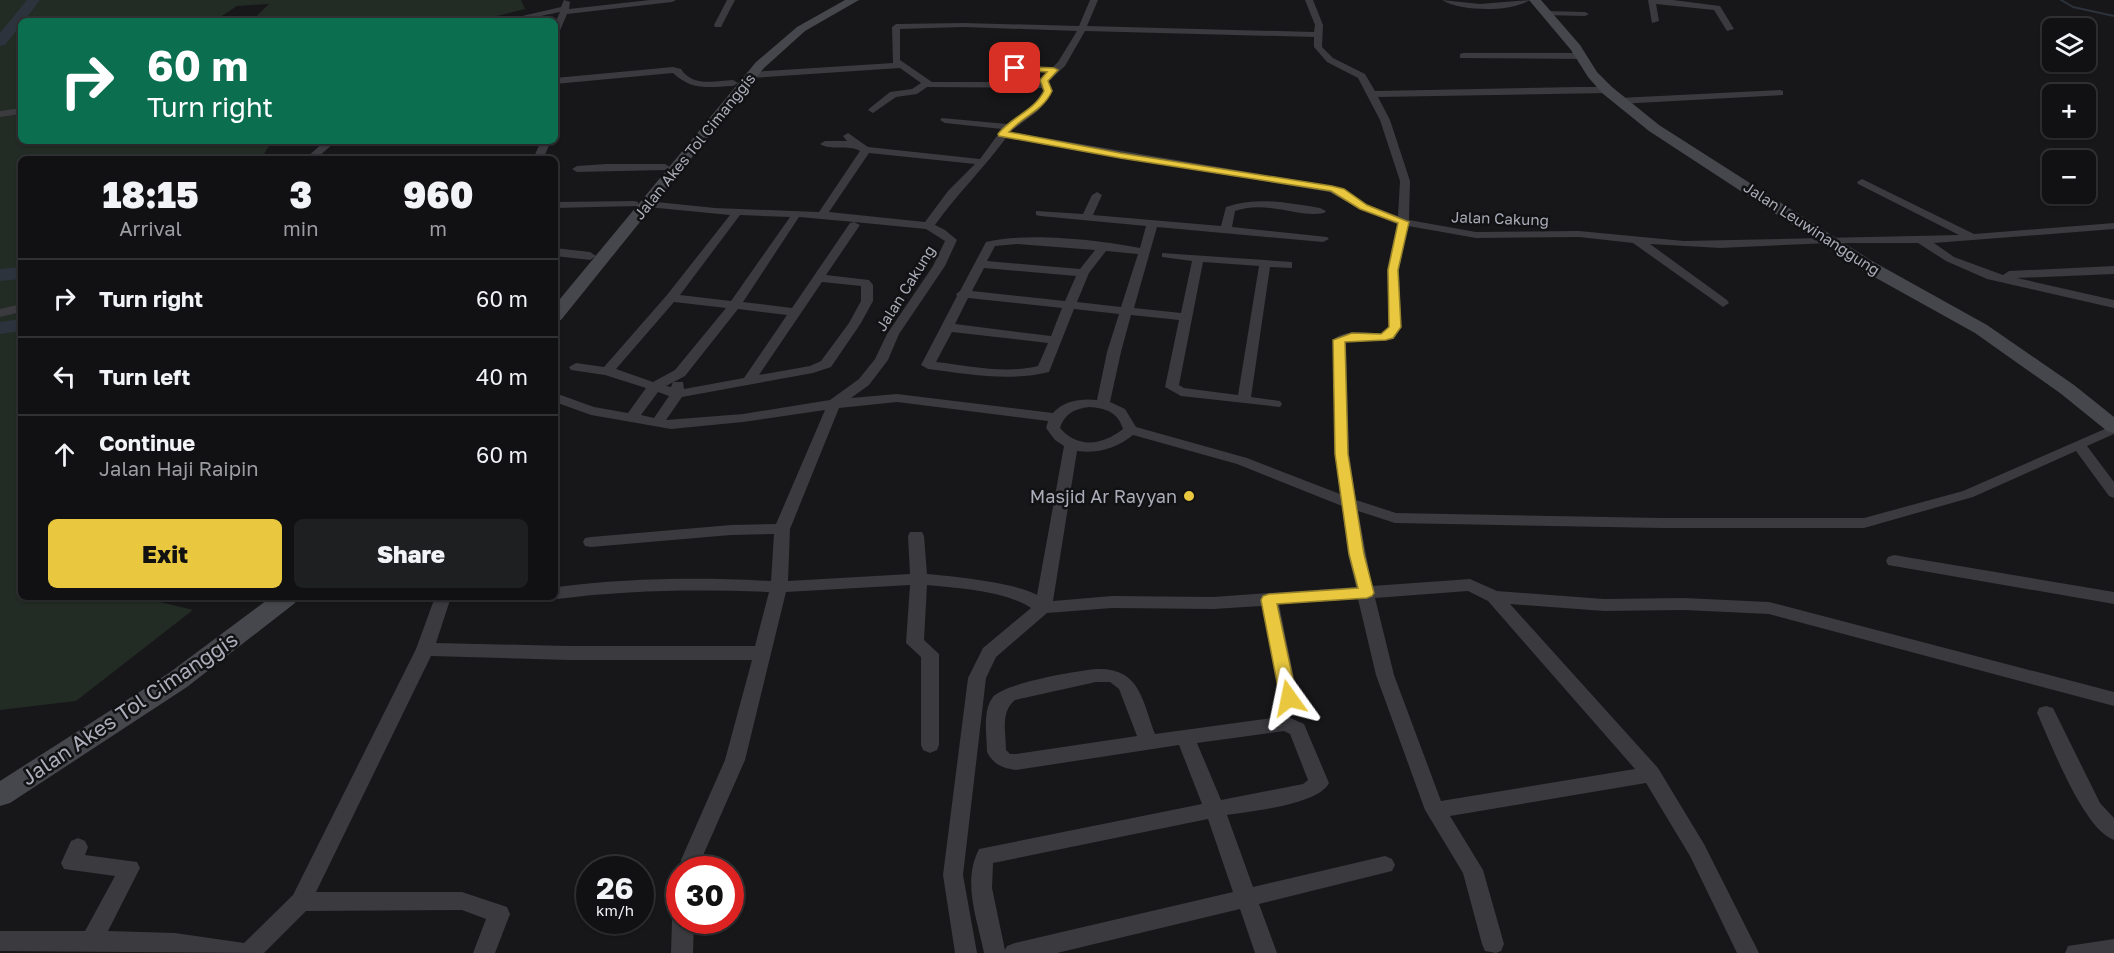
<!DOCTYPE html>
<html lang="en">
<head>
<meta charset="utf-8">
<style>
  :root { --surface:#111113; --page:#1e1f21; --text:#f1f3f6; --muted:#9c9da0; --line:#303133; --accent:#e9c83f }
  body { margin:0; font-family:"Golos Text",sans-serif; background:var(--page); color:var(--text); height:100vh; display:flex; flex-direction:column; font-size:22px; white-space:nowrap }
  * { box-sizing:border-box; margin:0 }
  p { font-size:20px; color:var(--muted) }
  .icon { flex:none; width:33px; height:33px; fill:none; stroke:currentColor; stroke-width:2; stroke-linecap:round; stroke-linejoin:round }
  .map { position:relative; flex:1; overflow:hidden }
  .sheet { position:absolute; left:18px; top:156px; width:540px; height:444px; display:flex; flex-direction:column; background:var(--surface); border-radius:9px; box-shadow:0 2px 4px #0004,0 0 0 2px var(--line) }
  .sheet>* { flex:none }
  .banner { position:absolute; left:18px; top:18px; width:540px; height:126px; border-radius:9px; box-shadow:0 2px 4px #0004,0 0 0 2px var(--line); background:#0b6e4f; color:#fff; overflow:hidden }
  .tools { position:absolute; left:2042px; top:18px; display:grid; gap:12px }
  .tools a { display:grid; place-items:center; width:54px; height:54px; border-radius:9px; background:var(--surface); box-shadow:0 2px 4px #0004,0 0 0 2px var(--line); font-size:30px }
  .speed { position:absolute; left:576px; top:856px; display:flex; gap:12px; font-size:30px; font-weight:700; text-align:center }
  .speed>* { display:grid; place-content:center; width:78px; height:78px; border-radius:50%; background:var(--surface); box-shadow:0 2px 4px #0004,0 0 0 2px var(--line); line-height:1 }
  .speed small { font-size:15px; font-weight:400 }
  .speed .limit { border:9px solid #d22; background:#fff; color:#111 }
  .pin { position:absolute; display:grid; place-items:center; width:51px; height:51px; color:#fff; margin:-26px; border-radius:12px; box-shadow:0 3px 9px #0006 }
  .me { position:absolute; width:66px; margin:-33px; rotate:348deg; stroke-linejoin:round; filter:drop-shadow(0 0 4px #0008) }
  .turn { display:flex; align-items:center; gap:21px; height:126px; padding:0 30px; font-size:27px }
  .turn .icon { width:78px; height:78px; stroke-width:2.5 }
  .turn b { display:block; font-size:42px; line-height:51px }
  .eta { display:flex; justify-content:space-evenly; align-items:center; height:102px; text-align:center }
  .eta b { font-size:36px; font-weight:800; line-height:42px }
  .action { display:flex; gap:12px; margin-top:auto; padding:12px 30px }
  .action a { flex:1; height:69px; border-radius:9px; background:var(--accent); color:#111; font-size:24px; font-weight:800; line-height:69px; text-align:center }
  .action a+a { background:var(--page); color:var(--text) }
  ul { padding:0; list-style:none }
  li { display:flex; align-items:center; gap:18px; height:78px; padding:0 30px; border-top:2px solid var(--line) }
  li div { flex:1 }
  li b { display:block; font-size:22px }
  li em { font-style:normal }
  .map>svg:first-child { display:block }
  .green { fill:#232b25 }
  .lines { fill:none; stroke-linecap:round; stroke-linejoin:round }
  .stream { stroke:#2d333c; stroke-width:2 }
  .river { fill:#2d333c; fill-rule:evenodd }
  .street { fill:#3a3a3f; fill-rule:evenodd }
  .secondary { fill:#46474d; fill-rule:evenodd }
  .route { fill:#e9c83f; stroke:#978229; stroke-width:1.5 }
  .poi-dot { fill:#e9c83f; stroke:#121214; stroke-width:2 }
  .labels { text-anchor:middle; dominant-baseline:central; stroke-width:5; stroke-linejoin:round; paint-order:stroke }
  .far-street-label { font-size:15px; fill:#aaacb8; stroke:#121214 }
  .poi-label { font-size:18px; fill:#aaacb8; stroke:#121214; text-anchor:end }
  .near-street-label { font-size:21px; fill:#aaacb8; stroke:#121214 }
</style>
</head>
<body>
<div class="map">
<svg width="2114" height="953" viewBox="0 0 2114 953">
  <rect width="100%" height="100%" fill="#171719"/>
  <path class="green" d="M0,0H521L525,9L477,21H445L442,19L251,21L269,4L237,6L214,21H21V141H272L261,159H21V597H140L193,610L76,701L0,710Z"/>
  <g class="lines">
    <path class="stream" d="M2061,0L2073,7L2114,16"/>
    <path class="river" d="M27,0H40L24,21H21V25L5,45L0,46V33Z
      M21,267V279L0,281V269Z
      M21,319V331L0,334V322Z"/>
    <path class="street" d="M564,0L570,2L569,9L650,0H676L672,2L567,14L559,33L555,36V23L560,12L517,21H501L561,7Z
      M727,0H735L721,27H715L714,25Z
      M1090,0H1098L1087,26L1314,32L1315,25L1305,0H1313L1323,25L1322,47L1333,58L1365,74L1375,91L1578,87H1607L1612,90L1607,93L1378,97L1390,120L1410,181L1409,220L1476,232L1579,231L1684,241L1959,235L1858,184L1857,182L1862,179L1974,234L2114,223V229L1934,243L1954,257L2003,275L2009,271L2114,266V274L2017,278L2114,300V308L1987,279L1946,261L1918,243H1830L1720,248L1650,244L1727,300L1729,303L1723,307L1633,243L1579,237L1476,238L1408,226L1399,270L1401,327L1394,339L1346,342L1349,454L1356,500L1396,513L1662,518H1864L1963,491L2114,425V434L2087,446L2114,482V498L2109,496L2076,451L1973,497L1864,528H1662L1395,523L1358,511L1372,586L1470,579L1497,591L1604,599L1684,598L1769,602L2114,692V706L1769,614L1684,610L1604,611L1510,604L1658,768L1704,844L1759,953H1737L1690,856L1646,783L1450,816L1483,870L1504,944L1501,951L1496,953L1485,951L1482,944L1463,873L1425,810L1376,675L1358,599L1279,604L1298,698L1295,703L1289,705L1283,703L1280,698L1262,606L1213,609L1112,608L1047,613L996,657L986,678L963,875L977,953H955L943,875L968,678L983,648L1031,608C1006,591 957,588 927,585L924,640L939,654V745L937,750L930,753L923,750L921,745V657L906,643L910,585L786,592L745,760L701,860L700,870H680L681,860L725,760L752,660H569L431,656L316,892H462L507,907L510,914L495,953H473L486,919L462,910L306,911L264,953L0,951V931H85L115,876L64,869L61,863L71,841L78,838L85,841L88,847L85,855L137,862L140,868L108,931L175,933L244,943L293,895L416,649L435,597H451L436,643L569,646H755L769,592C698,589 628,590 557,599L551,597H555V588L557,587C628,578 699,577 771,581L774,534L731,535L591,547L585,546L583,542L585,538L591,537L731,525L776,524L825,410L743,422L671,429L591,415L555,402V393L594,407L628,413L646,388L605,375L571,370L569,367L576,363L604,367L667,295L730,215L647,207L642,204L647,201L715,208L819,212L860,151C848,144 831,151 820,144L825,141H847L843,136L848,133L868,147L980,159L1002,129L945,123L940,120L942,118L1007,124L1032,107L1043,91L1042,88L927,87L917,94L896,97L873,113L868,110L870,108L890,92L912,89L921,83L900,68L751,78L746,75L751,72L893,63L892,27L896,24L963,23L1079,26ZM963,27L1077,31L1058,62L1053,67L1012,65L1008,68L1012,71L1047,72L1041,78L1040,82H932L900,60V29ZM1085,31L1314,37V47L1327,62L1358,78L1380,120L1400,181L1398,216L1368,205L1332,186L1010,132L1038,111L1053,91L1049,81L1065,66ZM1006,138L1329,192L1360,209L1397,224L1387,270L1389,327L1385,333C1368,334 1346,328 1333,340L1335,454L1340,494L1247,458L1136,427L1125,409L1110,402L1121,352L1131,315L1179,320L1165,387L1181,396L1280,407L1282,404L1280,401L1251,397L1270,267L1292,268V262L1162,253V257L1192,261L1181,313L1134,308L1157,227L1323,242L1329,239L1327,237L1232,227L1235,211C1269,200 1296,218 1324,213L1326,211L1320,208C1288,203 1258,196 1226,207L1221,226L1093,215L1102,195L1097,192L1092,195L1083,214L1036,211V215L1040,216L1146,226L1140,248C1098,240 1027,232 986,242L960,291L956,294L957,296L921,365L928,369C968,374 1009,382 1049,372L1074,309L1119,314L1107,352L1097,400C1081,398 1063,401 1053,413L897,394L851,398L869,385L888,360L899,334L945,266L957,240L945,230L935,225C957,194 984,168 1006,138ZM869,153L975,164L948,191L925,222L829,212ZM740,215L790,217L731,301L680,295ZM799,217L854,222L850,223L792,308L743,302ZM854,222L926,229L945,241L933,266L887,334L875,359L859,379L830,400L743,414L666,420L682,397L813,373L831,367L861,323L873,301V285L869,280L826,275L860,225ZM1017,244L1095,250L1080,269L987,261L995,246ZM1106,251L1138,254L1121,307L1077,302L1089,273ZM1203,262L1259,266L1238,395L1184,388L1179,385ZM984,268L1076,276L1065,301L972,291ZM822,282L861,286V301L849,323L821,361L810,366L759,375ZM968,298L1062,308L1051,336L955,324ZM674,302L726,308L675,370L653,382L616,369ZM738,309L787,315L744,378L684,389L683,382H673L671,387L666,386L685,376ZM952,332L1048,343L1038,366C1006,374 969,366 936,362ZM658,392L669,396L654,418L641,415ZM897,402L1048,421L1046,428L1055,440L1064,446L1037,595C1018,583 951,576 927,574L924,536L922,532H910L908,536L910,574L788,581L790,529L839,408ZM1089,407C1105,408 1118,412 1123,429C1103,445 1078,449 1060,428C1065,413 1075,409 1089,407ZM1133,435L1237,464L1342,506L1348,554L1356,587L1213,597L1112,596L1053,601L1077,451C1098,454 1117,448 1133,435ZM1468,591L1488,601L1635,769L1441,801L1394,675L1375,598Z
      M1442,0L1480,4L1530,0C1511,12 1461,12 1442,0Z
      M1648,0H1673L1720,6L1734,29L1727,31L1714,10L1656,4L1659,21L1652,23Z
      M1547,11L1585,12L1589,14L1585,16L1544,15L1543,13Z
      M1463,53H1581L1585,56L1581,59L1460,58V54Z
      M673,67L681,69C692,87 715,81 733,80L738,83L733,86C708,87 692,91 673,73L555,84V78Z
      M1780,90L1783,91V95L1619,104L1614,101L1619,98Z
      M21,108V114L0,117V111Z
      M325,141H336L316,159H305Z
      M541,141H551L543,159H533Z
      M606,164H665L670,167L665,170L577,172L572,169L577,166Z
      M634,201L638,202V206L555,208V202Z
      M555,248L590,252L596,256L590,260L555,256Z
      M21,304V312L0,317V309Z
      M1894,555L2114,592V604L1888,565L1886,561L1888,557Z
      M1096,669C1140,667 1142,700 1155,734L1286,716L1304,724L1329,783C1318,805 1251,811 1227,815L1253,887L1385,856L1392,859L1395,865L1392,871L1259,904L1277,953H1255L1240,909L1057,953H984C977,918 962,882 979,849L1202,804L1179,745L1016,770C1002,768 994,765 987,752C987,736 982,711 993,697C1005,683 1076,671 1096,669ZM1096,682H1110L1119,689L1137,736L1016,754H1010L1006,750C1006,733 1000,712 1015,700ZM1284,731L1290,734L1308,780L1303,784L1221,800L1197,743ZM1208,819L1233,892L1015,943L1007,946L1005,950L992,888L993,863Z
      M2046,706L2053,708L2100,803L2114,818V840C2083,829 2051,743 2037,713L2039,708Z
      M680,913V921H694L693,953H671L672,921L675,914Z
      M2114,939V953H2065L2068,946Z"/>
    <path class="secondary" d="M845,0H859L805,31L764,68L561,320L555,321V305L756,62L797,27Z
      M1529,0H1541L1580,45L1597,72L1612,87L1659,125L1872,261L1987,325L2074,385L2114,417V433L2107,431L2060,393L1975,333L1860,269L1649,131L1602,93L1588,77L1571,50Z
      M271,597H299L295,603L187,687L10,803L0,806V781L169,673Z"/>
  </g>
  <path class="route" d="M1012,66L1054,68L1058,70L1048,81L1052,91C1043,111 1023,116 1009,132L1120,153L1332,186L1344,189L1367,205L1409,222L1398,270L1401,327L1393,338L1386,340L1345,342L1348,454L1364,554L1374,593L1372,596L1367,598L1277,604L1297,698L1295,702L1289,704L1283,702L1280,698L1261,600L1263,596L1269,594L1358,588L1349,554L1335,454L1333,340L1352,333L1381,334L1389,327L1388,270L1398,223L1360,209L1331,191L1120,158L999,136L998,134C1011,117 1034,111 1044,91L1040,80L1047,72L1015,70L1011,68Z"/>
  <circle class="poi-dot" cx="1189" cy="496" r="6"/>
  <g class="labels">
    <g class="far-street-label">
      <text transform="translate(694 146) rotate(-51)">Jalan Akes Tol Cimanggis</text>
      <text transform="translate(1500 218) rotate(2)">Jalan Cakung</text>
      <text transform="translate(1812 228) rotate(33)">Jalan Leuwinanggung</text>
      <text transform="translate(905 288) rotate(-58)">Jalan Cakung</text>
    </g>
    <g class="poi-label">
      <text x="1177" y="496">Masjid Ar Rayyan</text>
    </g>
    <g class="near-street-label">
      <text transform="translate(129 708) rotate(-34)">Jalan Akes Tol Cimanggis</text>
    </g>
  </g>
</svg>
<div class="tools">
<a><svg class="icon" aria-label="layers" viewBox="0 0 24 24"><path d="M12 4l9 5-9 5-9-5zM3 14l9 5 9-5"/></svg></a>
<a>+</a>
<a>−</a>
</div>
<div class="speed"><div>26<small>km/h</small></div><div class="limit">30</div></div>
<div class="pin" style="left:1015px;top:68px;background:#d93025"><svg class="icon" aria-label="arrive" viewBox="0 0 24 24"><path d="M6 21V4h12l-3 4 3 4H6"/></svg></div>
<svg class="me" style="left:1289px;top:698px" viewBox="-20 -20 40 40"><path d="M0-17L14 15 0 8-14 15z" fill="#e9c83f" stroke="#fff" stroke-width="4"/></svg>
<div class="banner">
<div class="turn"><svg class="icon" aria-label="right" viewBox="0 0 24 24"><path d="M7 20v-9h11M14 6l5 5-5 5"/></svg><div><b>60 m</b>Turn right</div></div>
</div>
<section class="sheet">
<div class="eta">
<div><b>18:15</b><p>Arrival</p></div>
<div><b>3</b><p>min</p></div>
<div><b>960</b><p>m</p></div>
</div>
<ul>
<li><svg class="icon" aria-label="right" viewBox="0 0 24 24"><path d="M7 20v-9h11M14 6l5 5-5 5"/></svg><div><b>Turn right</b></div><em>60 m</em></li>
<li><svg class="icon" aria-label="left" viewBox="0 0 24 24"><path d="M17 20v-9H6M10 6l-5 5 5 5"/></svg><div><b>Turn left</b></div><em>40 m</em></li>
<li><svg class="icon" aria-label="ahead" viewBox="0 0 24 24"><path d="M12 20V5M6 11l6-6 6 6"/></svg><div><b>Continue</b><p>Jalan Haji Raipin</p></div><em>60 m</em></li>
</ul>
<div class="action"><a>Exit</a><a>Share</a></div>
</section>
</div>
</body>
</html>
